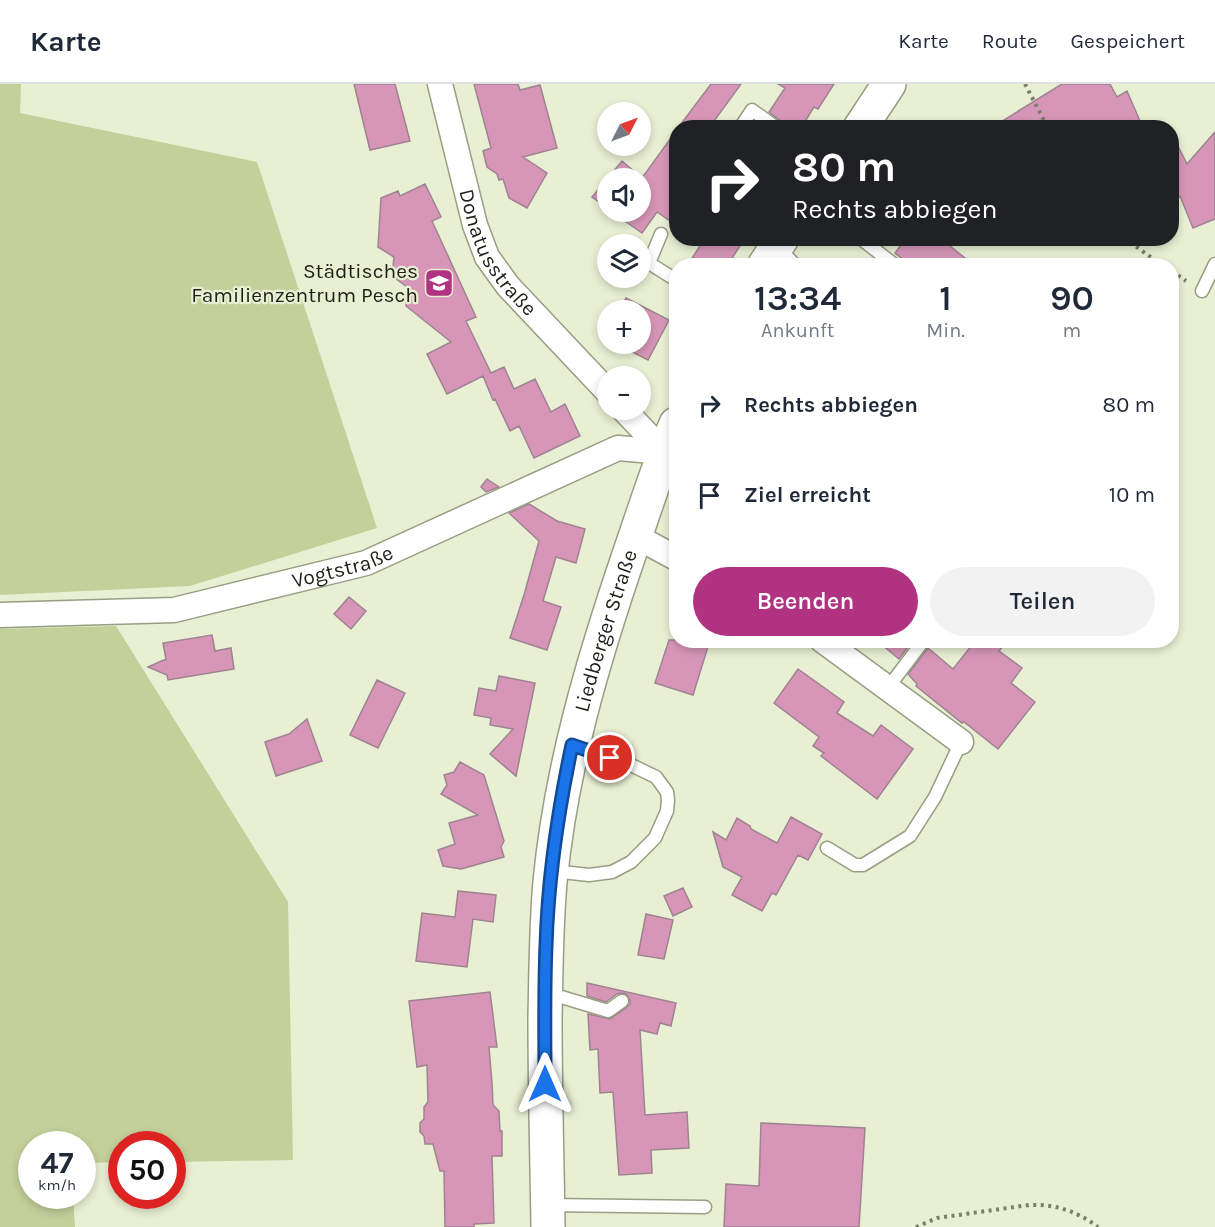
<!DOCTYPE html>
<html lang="de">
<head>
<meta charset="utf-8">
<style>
  :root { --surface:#fff; --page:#f2f2f3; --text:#1f2937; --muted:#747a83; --line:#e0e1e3; --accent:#b03281 }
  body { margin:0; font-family:Karla,sans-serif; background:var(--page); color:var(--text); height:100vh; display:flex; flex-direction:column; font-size:22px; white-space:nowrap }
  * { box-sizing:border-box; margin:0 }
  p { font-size:20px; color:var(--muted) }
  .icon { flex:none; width:33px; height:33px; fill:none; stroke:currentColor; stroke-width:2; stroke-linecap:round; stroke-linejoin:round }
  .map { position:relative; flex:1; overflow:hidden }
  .details { position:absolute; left:669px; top:174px; width:510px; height:390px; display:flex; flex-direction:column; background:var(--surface); border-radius:24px; box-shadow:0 3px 9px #0003 }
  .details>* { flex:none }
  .hud { position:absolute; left:669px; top:36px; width:510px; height:126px; border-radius:24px; box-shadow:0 3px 9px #0003; background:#202124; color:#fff; overflow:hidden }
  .needle { width:39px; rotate:48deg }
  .controls { position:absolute; left:597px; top:18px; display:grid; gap:12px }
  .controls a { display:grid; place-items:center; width:54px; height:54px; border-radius:50%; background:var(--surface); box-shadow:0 3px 9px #0003; font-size:30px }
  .speed { position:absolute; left:18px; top:1047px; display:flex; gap:12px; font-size:30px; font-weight:700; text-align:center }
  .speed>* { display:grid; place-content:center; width:78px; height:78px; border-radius:50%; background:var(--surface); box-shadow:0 3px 9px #0003; line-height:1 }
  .speed small { font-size:15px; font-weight:400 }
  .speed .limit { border:9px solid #d22; background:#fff; color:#111 }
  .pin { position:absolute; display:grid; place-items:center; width:51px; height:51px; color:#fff; margin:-26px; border:3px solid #fff; border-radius:50%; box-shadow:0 2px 6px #0007 }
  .me { position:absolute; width:66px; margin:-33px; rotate:0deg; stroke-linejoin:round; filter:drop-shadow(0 0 4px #0008) }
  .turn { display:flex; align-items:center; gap:21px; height:126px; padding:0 24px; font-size:27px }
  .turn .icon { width:78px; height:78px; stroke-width:2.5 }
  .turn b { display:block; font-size:42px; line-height:51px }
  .eta { display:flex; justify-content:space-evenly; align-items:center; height:102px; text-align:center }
  .eta b { font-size:36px; font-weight:600; line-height:42px }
  .action { display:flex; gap:12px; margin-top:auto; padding:12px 24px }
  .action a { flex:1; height:69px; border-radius:36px; background:var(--accent); color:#fff; font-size:24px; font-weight:600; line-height:69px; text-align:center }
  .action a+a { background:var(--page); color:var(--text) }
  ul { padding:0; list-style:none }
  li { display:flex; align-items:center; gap:18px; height:90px; padding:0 24px }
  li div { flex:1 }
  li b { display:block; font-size:22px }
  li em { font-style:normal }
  header { display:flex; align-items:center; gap:36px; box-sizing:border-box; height:84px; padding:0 30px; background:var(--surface); border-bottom:2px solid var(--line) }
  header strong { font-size:28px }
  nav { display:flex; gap:33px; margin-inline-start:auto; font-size:21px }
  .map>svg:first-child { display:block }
  .green { fill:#c3d09a }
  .building { fill:#d796b8; stroke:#9e8390; stroke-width:1.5 }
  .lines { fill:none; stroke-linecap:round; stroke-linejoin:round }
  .lane-casing { stroke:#979e83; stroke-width:15 }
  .street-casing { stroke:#979e83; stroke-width:27 }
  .secondary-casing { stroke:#979e83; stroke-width:36 }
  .path { stroke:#7a7e6c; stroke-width:4; stroke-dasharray:3 4.5; stroke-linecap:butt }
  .lane { stroke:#fff; stroke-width:12 }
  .street { stroke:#fff; stroke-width:24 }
  .secondary { stroke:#fff; stroke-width:33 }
  .route-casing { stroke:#114b97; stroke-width:15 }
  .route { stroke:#1a73e8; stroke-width:10 }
  .labels { text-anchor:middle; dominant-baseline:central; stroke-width:4.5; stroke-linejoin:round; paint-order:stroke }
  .street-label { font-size:21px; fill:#1e2016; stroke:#e8efd3 }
  .poi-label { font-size:21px; fill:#1e2016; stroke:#e8efd3; text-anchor:end }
</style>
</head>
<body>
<header>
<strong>Karte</strong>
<nav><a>Karte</a><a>Route</a><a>Gespeichert</a></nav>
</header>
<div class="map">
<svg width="1215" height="1143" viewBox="0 0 1215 1143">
  <rect width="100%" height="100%" fill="#e8efd3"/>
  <path class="green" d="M0,0H21L20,29L257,78L377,444L190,502L0,511Z
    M116,542L288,818L293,1076L173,1078L172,1060H122L121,1078L83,1079L82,1060H32V1112H73L75,1143H0V545Z"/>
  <path class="building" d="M354,0H395L410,57L370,66Z
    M474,0H518L520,6L540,1L557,64L523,73L547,89L527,124L509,114L503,95L499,96L497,90L487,83L483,67L491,64Z
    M711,0H741L709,44H678Z
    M778,0H834L818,25L814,23L801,44H785L782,38L769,28L785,4Z
    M1062,0H1110L1117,13L1127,7L1143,44H991Z
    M676,47V141L657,128L642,149L612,128H640V94H608V124L592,113L622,77L642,94Z
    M1215,48V135L1193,144L1180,112L1172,116V50L1187,80Z
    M425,100L441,133L432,137L476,233L466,237L491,289L504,283L514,305L535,295L551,328L565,320L580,352L534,374L519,342L510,347L495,315L493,316L483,292L447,310L427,270L451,258L406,222L407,203L392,192L394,173L378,163L381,114L398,107L400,112Z
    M705,154H745L727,182H687Z
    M906,154H940L975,182H911L895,169Z
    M626,214L669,236L648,276L617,260H640V226H620Z
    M487,395L499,403L486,408L481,403Z
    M529,420L557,437L585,445L576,479L556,473L543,517L561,523L547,566L510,554L524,511L539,457L509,429Z
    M349,513L366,527L351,545L334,530Z
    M212,551L215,567L231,564L234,585L168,596L167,591L148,583L166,575L163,559Z
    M669,556H710L693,611L655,599Z
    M876,556H913L899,575Z
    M976,556H1008L999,567L1022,584L1011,599L1035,618L998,665L964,638L962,639L916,602L917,600L908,590L928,564L953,585Z
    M798,585L844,618L837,629L873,652L881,641L913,665L877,715L821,672L824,669L813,662L819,653L774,619Z
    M499,592L535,599L516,692L490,670L513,645L490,641L491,634L474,631L479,604L496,607Z
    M377,596L405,609L378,664L350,651Z
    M307,635L322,677L276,692L265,658L289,650Z
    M460,678L484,691L504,757L501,763L504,773L461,785L443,782L438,766L455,760L449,739L478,731L441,710L447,701L444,691L454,688Z
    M791,733L822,750L808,776L798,771L776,811L772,809L762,827L732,811L742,793L723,783L713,748L726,756L737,734L750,742L751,745L777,759Z
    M683,804L692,823L673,832L664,812Z
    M458,807L496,811L493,838L473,835L467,883L416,877L422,829L455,833Z
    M646,830L673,836L664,875L638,871Z
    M587,899L676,919L671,942L660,939L657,950L640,946L645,1031L687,1028L689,1064L651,1066L652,1089L619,1091L613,1008L600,1009L598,965L590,966L588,930L610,935L627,923L630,920V916L626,910L622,909L617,910L606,918L587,912Z
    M490,908L497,963H489L492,999L493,1021L499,1027L500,1047H502V1072H492L494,1139L474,1140V1143H445L444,1087H440L433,1060H425L424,1052L420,1048V1039L424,1035V1023L428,1018L427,981L417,983L409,917Z
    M761,1039L865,1044L859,1143H724L726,1100L759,1102Z"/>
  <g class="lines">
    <g class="lane-casing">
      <path id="lane" d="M740,44L752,26L777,44
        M661,150L649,179L676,196
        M860,154L896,182
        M778,163L796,182
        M1202,207L1215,180
        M887,605L924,556
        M827,764L855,781H863L910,752L935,713L961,658
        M553,787L589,791L612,788L631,778L655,754L667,727L668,716L667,708L656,693L629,680L573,662
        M548,909L608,927L622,917
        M548,1121L705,1123"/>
    </g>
    <g class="street-casing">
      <g id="street">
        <path id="s1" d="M440,0L475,141L487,173L508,202L608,308"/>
        <path d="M624,326L664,368"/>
        <path d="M635,452L676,474"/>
        <path id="s2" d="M0,531L174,526L366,479L618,364L664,368"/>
        <path d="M822,556L961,658"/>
      </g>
    </g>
    <g class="secondary-casing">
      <g id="secondary">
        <path d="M860,44L889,0"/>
        <path d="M764,182L782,154"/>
        <path id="s3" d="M548,1143C547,1073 545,1004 545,934C546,889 546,843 550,798C561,684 593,576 630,468C645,425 658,382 676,340"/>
      </g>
    </g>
    <path class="path" d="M1025,0L1048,44
      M1124,154L1163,182
      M1172,187L1186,197
      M916,1143L937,1134L1029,1121C1055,1120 1077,1127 1098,1143"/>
    <use href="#lane" class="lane"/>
    <use href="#street" class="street"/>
    <use href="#secondary" class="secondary"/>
  </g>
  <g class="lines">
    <g class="route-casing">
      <path id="route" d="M545,1000C545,954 544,908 546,862C548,794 558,727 572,661L610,674"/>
    </g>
    <use href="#route" class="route"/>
  </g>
  <defs>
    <g id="school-square" transform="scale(1.5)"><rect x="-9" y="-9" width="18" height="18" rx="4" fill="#b03281" stroke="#e8efd3"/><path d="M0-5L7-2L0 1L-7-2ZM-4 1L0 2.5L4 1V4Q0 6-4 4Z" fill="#fff"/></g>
  </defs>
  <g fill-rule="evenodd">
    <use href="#school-square" x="439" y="199"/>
  </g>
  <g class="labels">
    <g class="street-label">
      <text stroke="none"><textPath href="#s1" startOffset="180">Donatusstraße</textPath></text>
      <text stroke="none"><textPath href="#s2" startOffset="348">Vogtstraße</textPath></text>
      <text stroke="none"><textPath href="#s3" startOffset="603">Liedberger Straße</textPath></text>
    </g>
    <g class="poi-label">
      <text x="418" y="187">Städtisches<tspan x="418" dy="24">Familienzentrum Pesch</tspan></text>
    </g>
  </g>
</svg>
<div class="controls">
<a><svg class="needle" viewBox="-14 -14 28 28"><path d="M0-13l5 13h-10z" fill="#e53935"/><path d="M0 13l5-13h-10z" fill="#747a83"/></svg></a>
<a><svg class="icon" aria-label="sound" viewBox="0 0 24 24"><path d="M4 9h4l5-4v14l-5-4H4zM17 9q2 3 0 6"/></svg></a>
<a><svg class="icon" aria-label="layers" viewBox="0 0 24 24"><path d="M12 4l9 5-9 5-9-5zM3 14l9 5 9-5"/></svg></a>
<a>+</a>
<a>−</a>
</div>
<div class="speed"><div>47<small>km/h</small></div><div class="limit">50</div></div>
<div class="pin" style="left:610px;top:674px;background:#d93025"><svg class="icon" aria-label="arrive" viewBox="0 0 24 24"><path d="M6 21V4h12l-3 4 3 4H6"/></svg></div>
<svg class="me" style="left:545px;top:1000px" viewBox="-20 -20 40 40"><path d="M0-17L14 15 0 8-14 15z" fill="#1a73e8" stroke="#fff" stroke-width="4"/></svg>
<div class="hud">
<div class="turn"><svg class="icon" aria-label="right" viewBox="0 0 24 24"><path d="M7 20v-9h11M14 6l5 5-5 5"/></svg><div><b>80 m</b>Rechts abbiegen</div></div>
</div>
<section class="details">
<div class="eta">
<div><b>13:34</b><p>Ankunft</p></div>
<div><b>1</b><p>Min.</p></div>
<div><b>90</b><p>m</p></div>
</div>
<ul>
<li><svg class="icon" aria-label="right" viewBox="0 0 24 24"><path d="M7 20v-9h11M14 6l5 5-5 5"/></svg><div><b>Rechts abbiegen</b></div><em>80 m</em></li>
<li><svg class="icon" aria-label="arrive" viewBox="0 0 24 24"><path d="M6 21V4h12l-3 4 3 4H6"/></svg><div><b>Ziel erreicht</b></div><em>10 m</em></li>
</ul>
<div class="action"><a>Beenden</a><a>Teilen</a></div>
</section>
</div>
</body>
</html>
